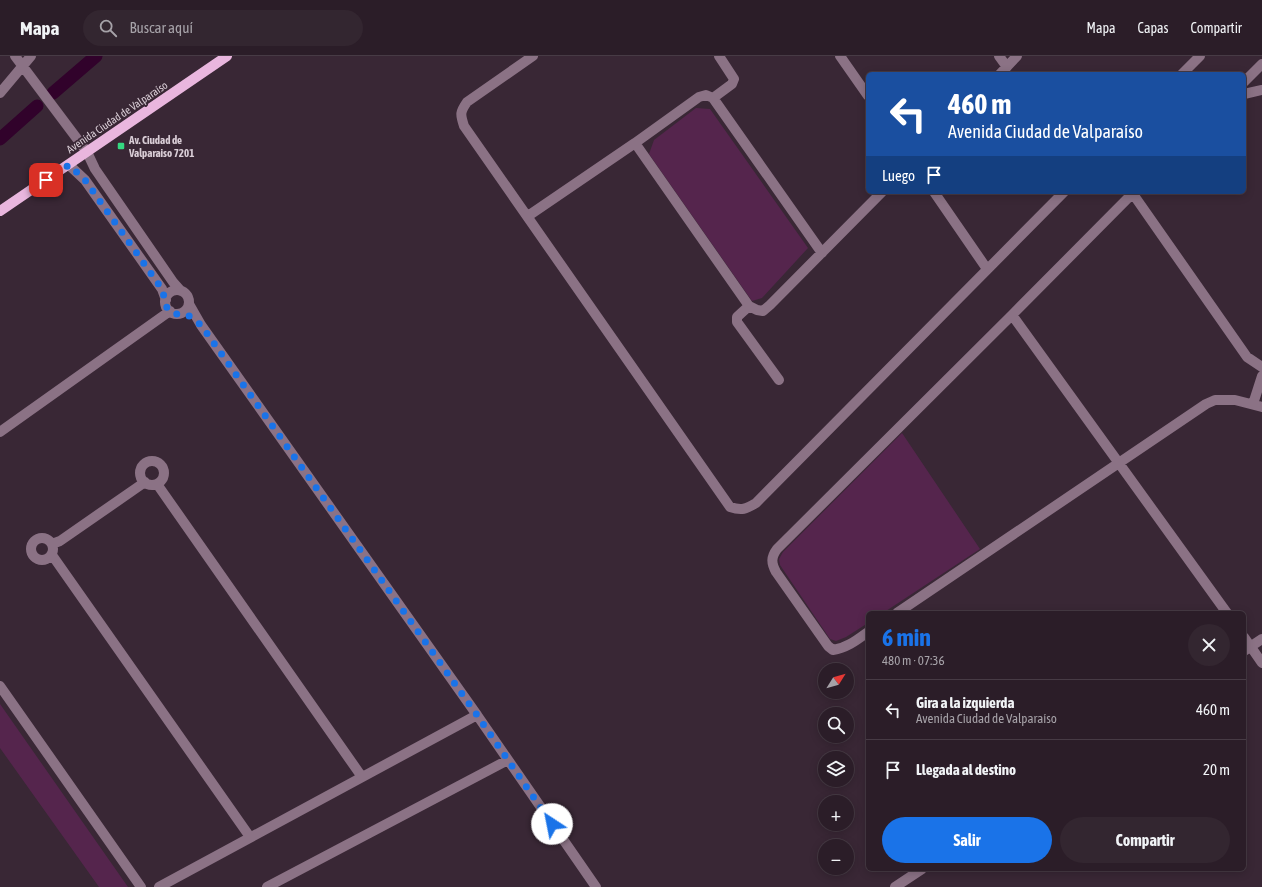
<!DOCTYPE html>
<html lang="es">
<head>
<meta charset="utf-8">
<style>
  :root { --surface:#2b1d28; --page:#332630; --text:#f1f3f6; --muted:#a6a2a8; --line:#473b45; --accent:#1a73e8 }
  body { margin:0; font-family:"Asap Condensed",sans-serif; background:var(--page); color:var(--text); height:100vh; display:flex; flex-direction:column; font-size:15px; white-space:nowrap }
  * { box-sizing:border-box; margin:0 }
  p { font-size:13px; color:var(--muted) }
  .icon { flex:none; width:22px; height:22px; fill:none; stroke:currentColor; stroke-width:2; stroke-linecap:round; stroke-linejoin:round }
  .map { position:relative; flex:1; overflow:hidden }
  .details { position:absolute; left:866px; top:555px; width:380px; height:260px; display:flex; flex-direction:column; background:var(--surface); border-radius:6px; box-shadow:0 2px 10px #0003,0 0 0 1px var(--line) }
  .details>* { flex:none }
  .top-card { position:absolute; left:866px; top:16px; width:380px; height:122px; border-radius:6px; box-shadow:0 2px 10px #0003,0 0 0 1px var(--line); background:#1a4fa0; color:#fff; overflow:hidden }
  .needle { width:26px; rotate:53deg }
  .buttons { position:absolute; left:818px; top:607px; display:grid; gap:8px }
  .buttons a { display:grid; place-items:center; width:36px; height:36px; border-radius:50%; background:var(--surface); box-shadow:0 2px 10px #0003,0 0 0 1px var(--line); font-size:20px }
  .pin { position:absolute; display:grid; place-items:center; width:34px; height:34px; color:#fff; margin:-17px; border-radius:8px; box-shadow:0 2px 6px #0006 }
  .me { position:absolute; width:44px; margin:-22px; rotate:326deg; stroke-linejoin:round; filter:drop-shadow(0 0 3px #0008) }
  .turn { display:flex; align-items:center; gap:14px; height:84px; padding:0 16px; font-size:18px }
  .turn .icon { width:52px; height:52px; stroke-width:2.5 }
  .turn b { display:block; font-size:28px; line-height:34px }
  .then { display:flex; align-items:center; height:38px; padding:0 16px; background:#0003; gap:8px; font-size:15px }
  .round { display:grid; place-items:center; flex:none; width:42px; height:42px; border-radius:21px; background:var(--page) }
  .overview { display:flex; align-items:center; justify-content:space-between; height:68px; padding:0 16px }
  h1 { font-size:24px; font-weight:700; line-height:30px; color:var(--accent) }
  .button { display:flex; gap:8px; margin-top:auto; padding:8px 16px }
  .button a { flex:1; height:46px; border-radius:24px; background:var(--accent); color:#fff; font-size:16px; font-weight:700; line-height:46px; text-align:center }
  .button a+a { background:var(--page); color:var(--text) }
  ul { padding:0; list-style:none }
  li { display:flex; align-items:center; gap:12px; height:60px; padding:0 16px; border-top:1px solid var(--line) }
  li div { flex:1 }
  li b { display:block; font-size:15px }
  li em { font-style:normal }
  header { display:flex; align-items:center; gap:24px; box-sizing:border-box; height:56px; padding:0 20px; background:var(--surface); border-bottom:1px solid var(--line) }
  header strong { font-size:19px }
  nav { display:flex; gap:22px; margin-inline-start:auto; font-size:14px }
  .search { width:280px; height:36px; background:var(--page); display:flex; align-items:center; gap:10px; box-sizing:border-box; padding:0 14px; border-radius:22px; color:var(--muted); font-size:15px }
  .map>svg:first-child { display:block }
  .green { fill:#55254d }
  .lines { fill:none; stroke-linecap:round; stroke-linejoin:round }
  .canal { stroke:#31022b; stroke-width:13 }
  .minor { stroke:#8b7285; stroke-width:10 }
  .major { stroke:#e9b6de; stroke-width:10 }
  .route { stroke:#1a73e8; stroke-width:7; stroke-dasharray:0 12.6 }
  .poi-dot { fill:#35d881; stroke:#392735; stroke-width:1.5 }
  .labels { text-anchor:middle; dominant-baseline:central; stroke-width:3.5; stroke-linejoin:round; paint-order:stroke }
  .street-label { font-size:11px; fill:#d9cdd6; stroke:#392735 }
  .poi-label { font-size:11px; font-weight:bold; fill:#d9cdd6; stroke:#392735; text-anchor:start }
</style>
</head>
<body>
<header>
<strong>Mapa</strong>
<div class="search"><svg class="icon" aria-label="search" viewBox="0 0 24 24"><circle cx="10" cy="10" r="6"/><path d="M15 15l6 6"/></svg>Buscar aquí</div>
<nav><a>Mapa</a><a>Capas</a><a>Compartir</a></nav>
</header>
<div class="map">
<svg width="1262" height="831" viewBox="0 0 1262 831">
  <rect width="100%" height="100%" fill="#392735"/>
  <path class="green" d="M696,52L710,53L808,192L762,242L752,245L649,98L654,84Z
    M902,377L980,493L883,557H868V567L846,581L836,585L830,583L780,509L779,503L783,496Z
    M0,648L128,831H99L0,692Z"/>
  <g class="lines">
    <path class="canal" d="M53,37L96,0
      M0,83L37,50"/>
    <path class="minor" d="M15,0L87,96L95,113L173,226L181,235
      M533,0L467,46C460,56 460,58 464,70L730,451C742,455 746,453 756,447L1064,136
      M840,0L868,40
      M999,0L1007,11
      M1000,18L1017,0
      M1182,18L1200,0
      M1244,26L1262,8
      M0,37L31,0
      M1244,38L1262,34
      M713,42L732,28L734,23L719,0
      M635,87L749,250L757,254L763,255L770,249L882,136
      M69,109L85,124L162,233L166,244
      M934,136L987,213
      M1133,138L1247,301L1262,311
      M528,160L635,87L699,41L706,39L713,42L822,197
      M165 246a12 12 0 1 1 24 0a12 12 0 1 1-24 0Z
      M749,250L737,261V266L779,324
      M1012,259L1227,557
      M1253,348L1262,320
      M0,376L170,255
      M140 417a12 12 0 1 1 24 0a12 12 0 1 1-24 0Z
      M157,428L362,721
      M31 493a11 11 0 1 1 22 0a11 11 0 1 1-22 0Z
      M52,488L60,485L145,426
      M52,499L250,781
      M897,557L1206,348L1215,344H1235L1262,351
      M868,576C857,584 847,592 833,594L828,590L776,516C771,507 771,501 777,493L1012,259L1134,136
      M1244,581L1262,607
      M1244,595L1262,583
      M0,630L141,831
      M477,659L596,831
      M159,831L477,659L201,269L189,248
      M267,831L508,704
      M895,831L922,813"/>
    <path class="major" d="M0,155L227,0"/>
  </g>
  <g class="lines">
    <path class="route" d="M46,124L69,109L85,124L162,233L167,252L170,255L176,258L189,260L201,269L477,659L552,768"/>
  </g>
  <rect class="poi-dot" x="117" y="86" width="8" height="8" rx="2"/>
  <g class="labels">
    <g class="street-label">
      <text transform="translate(117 61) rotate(-34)">Avenida Ciudad de Valparaíso</text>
    </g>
    <g class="poi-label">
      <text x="129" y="84">Av. Ciudad de<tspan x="129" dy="13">Valparaiso 7201</tspan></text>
    </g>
  </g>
</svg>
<div class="buttons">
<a><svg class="needle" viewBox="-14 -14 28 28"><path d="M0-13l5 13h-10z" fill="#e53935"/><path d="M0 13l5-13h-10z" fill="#a6a2a8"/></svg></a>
<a><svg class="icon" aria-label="search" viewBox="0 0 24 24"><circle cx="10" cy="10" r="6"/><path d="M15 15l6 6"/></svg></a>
<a><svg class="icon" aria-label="layers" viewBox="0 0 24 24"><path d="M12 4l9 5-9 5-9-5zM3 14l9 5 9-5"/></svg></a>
<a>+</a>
<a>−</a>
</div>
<div class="pin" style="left:46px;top:124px;background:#d93025"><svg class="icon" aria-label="arrive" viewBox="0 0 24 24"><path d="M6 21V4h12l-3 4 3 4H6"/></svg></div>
<svg class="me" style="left:552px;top:768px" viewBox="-20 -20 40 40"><circle r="19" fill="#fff"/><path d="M0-13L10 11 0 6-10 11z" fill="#1a73e8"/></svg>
<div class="top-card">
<div class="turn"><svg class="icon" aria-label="left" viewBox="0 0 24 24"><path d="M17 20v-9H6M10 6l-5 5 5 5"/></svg><div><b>460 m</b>Avenida Ciudad de Valparaíso</div></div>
<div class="then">Luego<svg class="icon" aria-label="arrive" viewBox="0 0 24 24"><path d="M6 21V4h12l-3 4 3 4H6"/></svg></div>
</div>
<section class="details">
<div class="overview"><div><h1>6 min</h1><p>480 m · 07:36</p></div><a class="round"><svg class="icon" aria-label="close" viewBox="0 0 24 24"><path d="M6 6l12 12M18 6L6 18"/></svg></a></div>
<ul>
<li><svg class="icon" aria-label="left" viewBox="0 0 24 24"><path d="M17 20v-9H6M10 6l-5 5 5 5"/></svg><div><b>Gira a la izquierda</b><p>Avenida Ciudad de Valparaíso</p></div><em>460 m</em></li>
<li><svg class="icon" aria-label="arrive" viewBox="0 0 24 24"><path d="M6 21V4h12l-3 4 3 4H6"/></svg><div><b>Llegada al destino</b></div><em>20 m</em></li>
</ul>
<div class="button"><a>Salir</a><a>Compartir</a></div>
</section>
</div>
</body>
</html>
